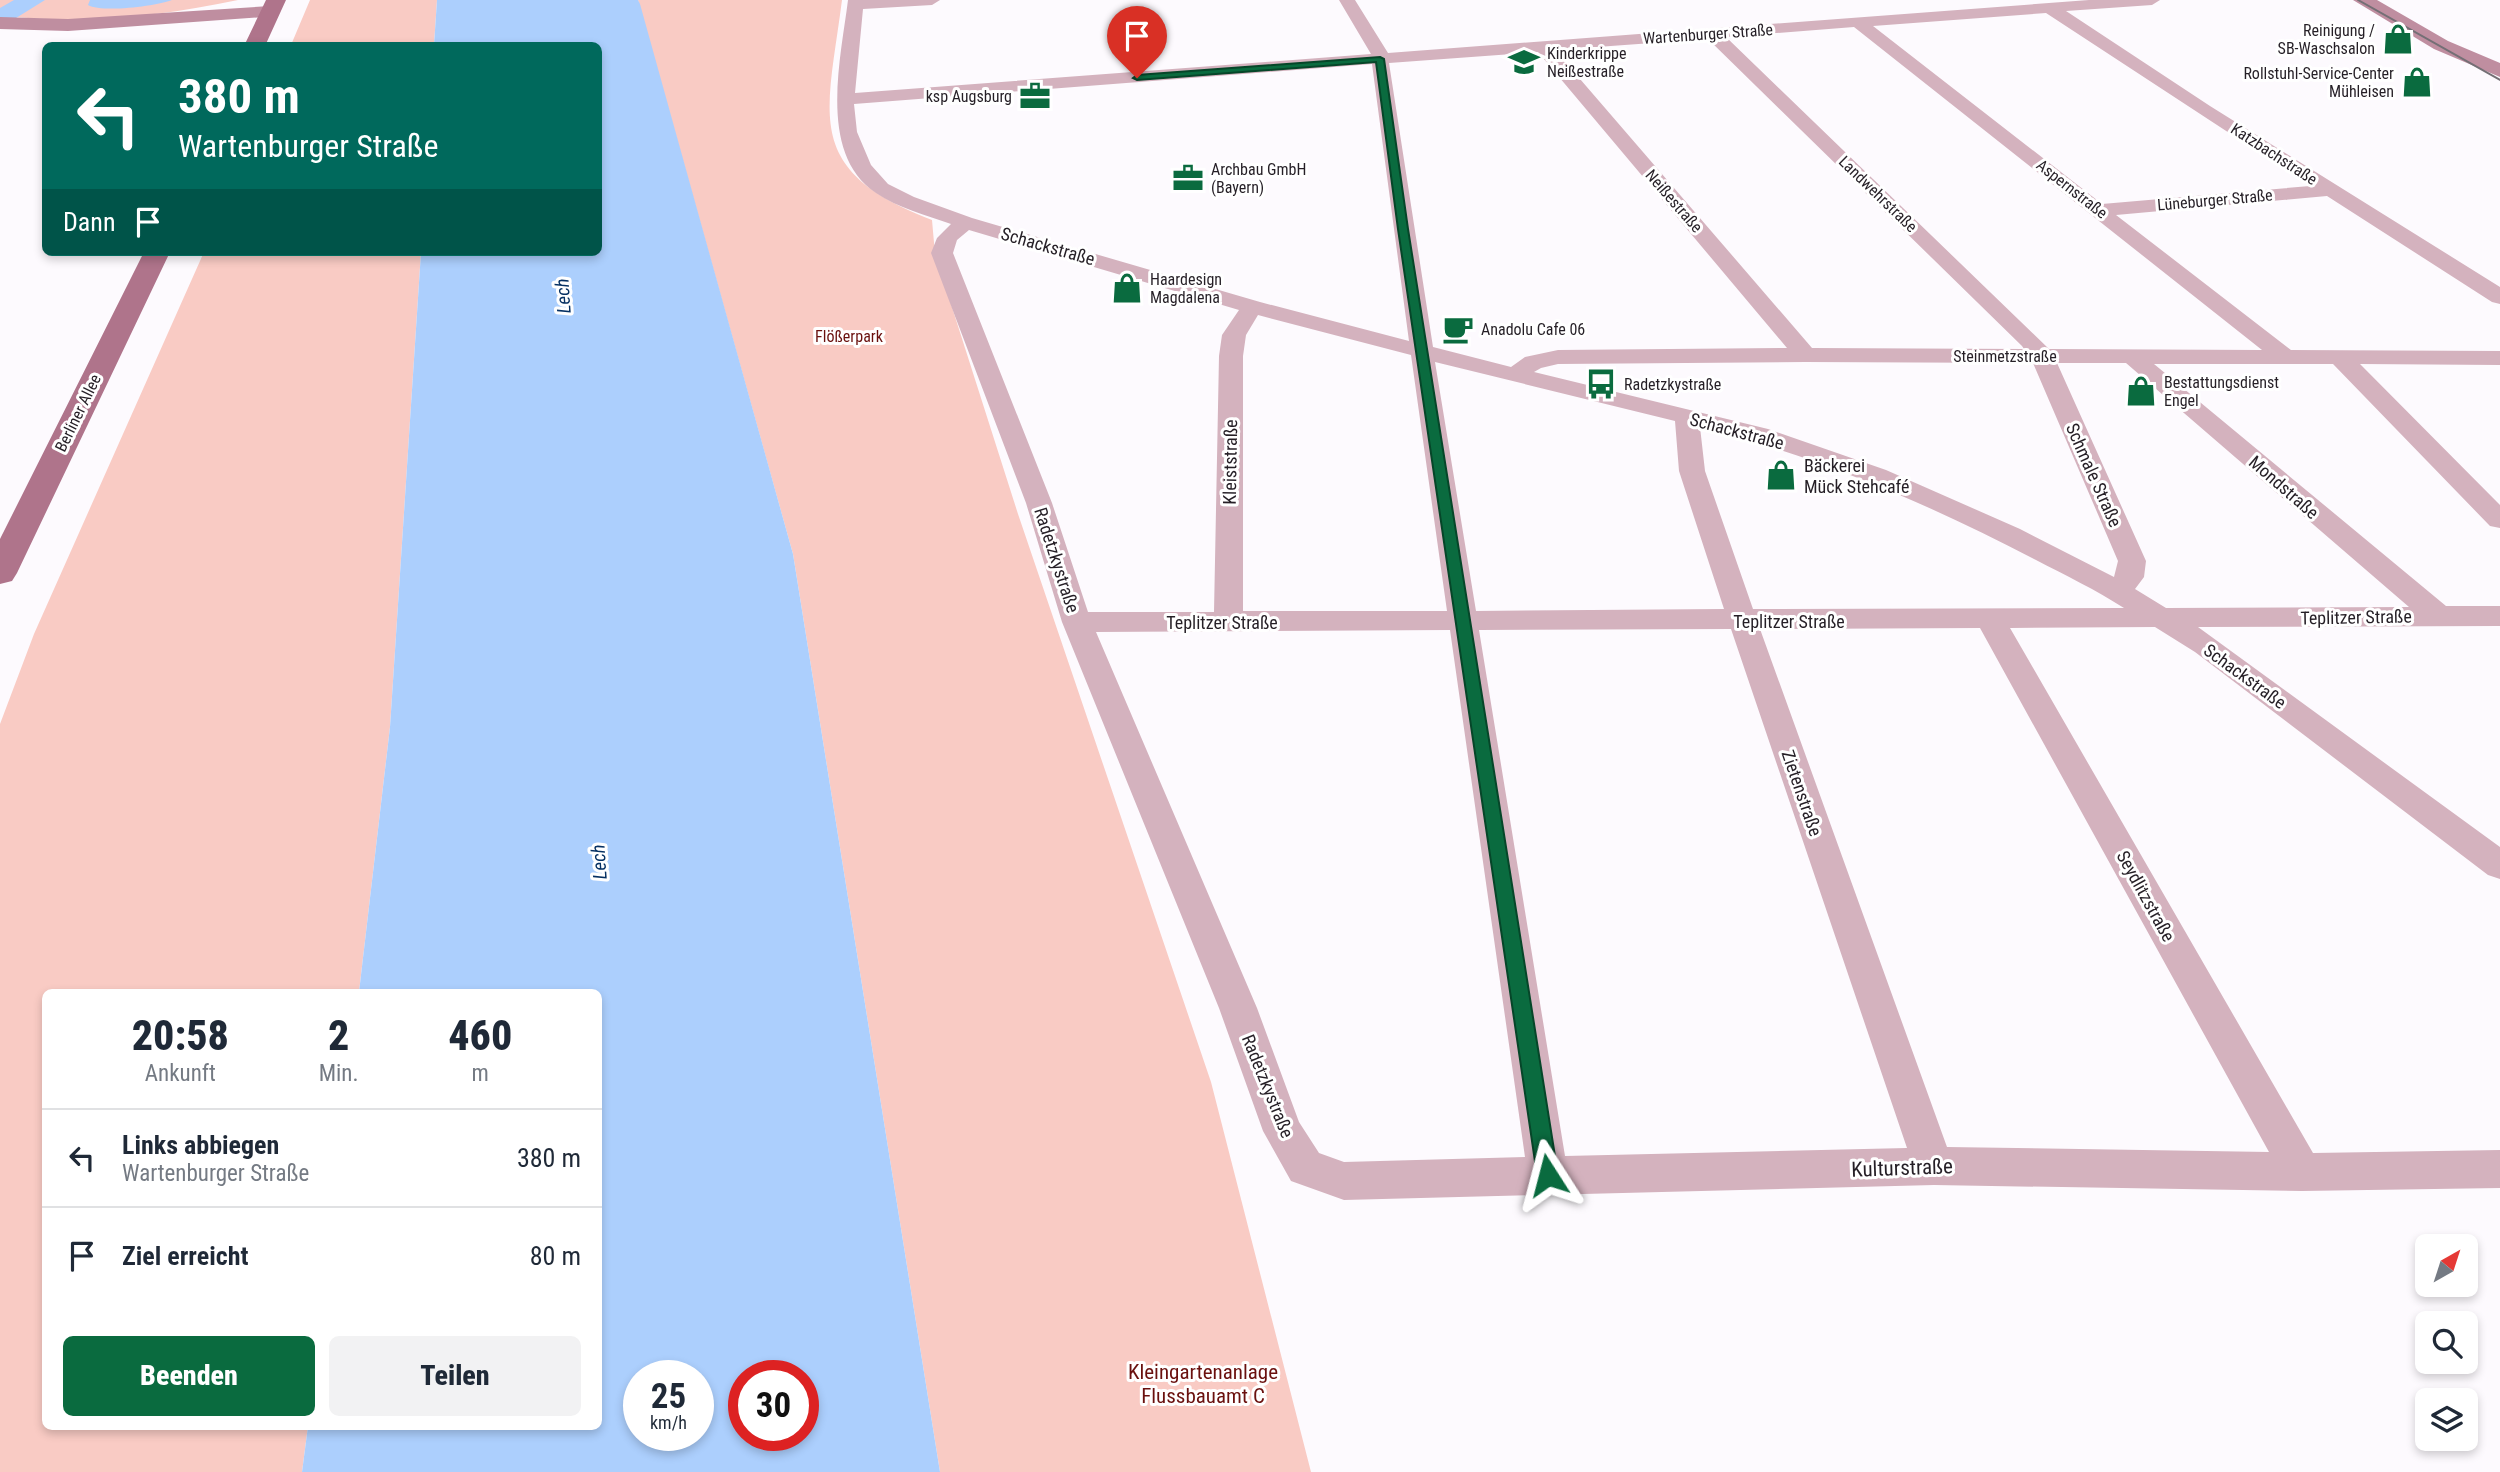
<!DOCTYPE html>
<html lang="de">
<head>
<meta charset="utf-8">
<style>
  :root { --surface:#fff; --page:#f2f2f3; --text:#1f2937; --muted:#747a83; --line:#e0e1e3; --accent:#0a6b3f }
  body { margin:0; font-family:"Roboto Condensed",sans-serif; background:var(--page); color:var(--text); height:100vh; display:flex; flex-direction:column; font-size:26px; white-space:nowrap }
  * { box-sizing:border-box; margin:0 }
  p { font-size:23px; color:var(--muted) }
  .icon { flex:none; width:38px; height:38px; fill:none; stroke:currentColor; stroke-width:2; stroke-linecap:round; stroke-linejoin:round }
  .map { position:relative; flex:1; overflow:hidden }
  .details { position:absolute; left:42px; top:989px; width:560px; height:441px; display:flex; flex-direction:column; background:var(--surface); border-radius:10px; box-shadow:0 4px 10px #0003 }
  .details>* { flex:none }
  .hud { position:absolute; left:42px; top:42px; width:560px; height:214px; border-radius:10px; box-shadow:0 4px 10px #0003; background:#00695c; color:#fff; overflow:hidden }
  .needle { width:46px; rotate:39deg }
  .fabs { position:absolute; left:2415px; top:1234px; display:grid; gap:14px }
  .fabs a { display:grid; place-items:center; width:63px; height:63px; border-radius:10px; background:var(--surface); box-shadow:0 4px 10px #0003; font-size:35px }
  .speed { position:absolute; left:623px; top:1360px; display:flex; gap:14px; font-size:35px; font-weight:700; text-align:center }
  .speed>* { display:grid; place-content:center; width:91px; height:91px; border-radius:50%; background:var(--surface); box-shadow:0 4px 10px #0003; line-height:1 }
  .speed small { font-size:18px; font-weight:400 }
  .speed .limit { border:10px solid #d22; background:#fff; color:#111 }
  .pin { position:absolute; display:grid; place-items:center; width:60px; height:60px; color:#fff; margin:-72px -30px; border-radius:50% 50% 50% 0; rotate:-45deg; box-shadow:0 0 7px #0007 }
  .pin .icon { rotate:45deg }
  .me { position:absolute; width:77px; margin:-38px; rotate:351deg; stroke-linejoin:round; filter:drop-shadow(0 0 5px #0008) }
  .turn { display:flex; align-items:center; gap:24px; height:147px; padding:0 21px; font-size:32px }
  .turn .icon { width:91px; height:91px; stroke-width:2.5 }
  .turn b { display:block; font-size:49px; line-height:60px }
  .then { display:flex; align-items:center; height:66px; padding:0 21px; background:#0003; gap:14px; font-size:26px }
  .eta { display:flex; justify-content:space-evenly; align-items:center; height:119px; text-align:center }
  .eta b { font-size:42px; font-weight:800; line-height:49px }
  .button { display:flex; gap:14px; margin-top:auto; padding:14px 21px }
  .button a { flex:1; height:80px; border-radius:10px; background:var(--accent); color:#fff; font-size:28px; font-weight:800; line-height:80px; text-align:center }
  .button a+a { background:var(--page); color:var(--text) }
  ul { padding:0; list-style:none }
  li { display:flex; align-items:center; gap:21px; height:98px; padding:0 21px; border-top:2px solid var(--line) }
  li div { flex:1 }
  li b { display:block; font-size:26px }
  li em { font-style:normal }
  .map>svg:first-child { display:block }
  .green { fill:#f9cbc4 }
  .water { fill:#accffd; fill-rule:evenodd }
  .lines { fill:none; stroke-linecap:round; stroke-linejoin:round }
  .street { fill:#d4b2be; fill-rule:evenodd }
  .secondary { fill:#bf8ea0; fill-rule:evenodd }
  .primary { fill:#af748b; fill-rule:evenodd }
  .tram { stroke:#746f75; stroke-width:2 }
  .route { fill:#0a6b3f; stroke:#064629; stroke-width:2 }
  .labels { text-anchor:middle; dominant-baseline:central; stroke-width:6; stroke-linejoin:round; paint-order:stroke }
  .far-poi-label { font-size:16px; fill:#251f26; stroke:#fff; text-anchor:start }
  .far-street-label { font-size:16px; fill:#251f26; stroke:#fff }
  .far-park-label { font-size:16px; fill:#6a100e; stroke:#fff }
  .street-label { font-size:18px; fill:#251f26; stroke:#fff }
  .poi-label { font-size:18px; fill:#251f26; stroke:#fff; text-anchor:start }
  .water-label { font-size:19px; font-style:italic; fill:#063163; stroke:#fff }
  .near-street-label { font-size:21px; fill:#251f26; stroke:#fff }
  .near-park-label { font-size:21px; fill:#6a100e; stroke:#fff }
</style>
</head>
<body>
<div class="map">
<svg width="2500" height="1472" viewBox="0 0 2500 1472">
  <rect width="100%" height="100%" fill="#fdfafe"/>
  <path class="green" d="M0,0H238C163,16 76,26 0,15Z
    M310,0H437L434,45H291Z
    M638,0H842C827,117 802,170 932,220L935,254L1018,514L1211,1082L1311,1472H940L793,554Z
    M204,252H421L390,727L359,992H46V1426H308L302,1472H0V724L34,634Z"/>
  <path class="water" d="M14,0H45L0,28V8Z
    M90,0H172C157,6 102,13 88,5Z
    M437,0H638L640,4L793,554L940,1472H302L308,1426H598V992H359L390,727L421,252H598V46L434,45ZM639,1376H698V1435H639ZM744,1376H803V1435H744Z"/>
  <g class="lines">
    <path class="street" d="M848,0H940L932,5L863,9L855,93L1371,54L1339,0H1355L1388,53L2089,0H2160L2152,5L2066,11L2210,106L2500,287V304L2492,302L2327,196L2116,215L2291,350L2500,351V365L2360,364L2500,505V528L2490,526L2333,364H2154L2446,606H2500V626L2198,627L2500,847V879L2488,875L2195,652L2155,627L2010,628L2313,1153L2500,1150V1188L2302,1191L1934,1185L1344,1200L1291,1181L1263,1131L1219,1008L1062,622L1026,503L931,253L937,238L951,224C926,215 898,208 876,193C817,154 841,58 848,0ZM2046,13L2310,186L2102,204L1873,26ZM1854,27L2262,350L2049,349L1726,37ZM1708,39L2022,346L2024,349L1812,348L1555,50ZM1538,52L1787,348L1558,350L1525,357L1511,367L1433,347L1389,63ZM1372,64L1409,341L1260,302L972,218L914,197L888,184L871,165L857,132L854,104ZM969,230L1239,310L1222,335L1219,356L1214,612H1088L1052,503L953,253L957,240ZM1258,315L1411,355L1447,611H1243V356L1246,335ZM1435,362L1675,421L1679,471L1724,609L1476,611ZM1805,362L2033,363L2118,561L2114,577L2020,529L1886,470L1768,429L1534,372L1541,368L1558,364ZM2057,363H2126L2409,607L2166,608L2135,589L2144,577L2146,561ZM1700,427C1817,456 1929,504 2036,560C2065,575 2096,590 2124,608L1753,609L1705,471ZM1980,628L2269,1152L1947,1147L1760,629ZM1731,629L1907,1148L1565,1156L1479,630ZM1450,630L1525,1157L1344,1162L1319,1153L1299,1122L1257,1008L1096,632Z"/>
    <path class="secondary" d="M2353,0H2377L2448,41L2500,63V77L2434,49Z
      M270,6L277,8L280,12L277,16L68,31L0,29V17L68,19Z"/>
    <path class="primary" d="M266,0H286L265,46H244Z
      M144,252H170L17,573L12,581L0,584V539Z"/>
    <path class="tram" d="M2358,0L2500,80"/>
  </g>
  <path class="route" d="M1380,57L1384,59L1408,229L1558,1175L1555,1182L1548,1185L1540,1182L1537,1175L1398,229L1376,62L1137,80L1133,78L1137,75Z"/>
  <defs>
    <g id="shop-bare" transform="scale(2.415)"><path d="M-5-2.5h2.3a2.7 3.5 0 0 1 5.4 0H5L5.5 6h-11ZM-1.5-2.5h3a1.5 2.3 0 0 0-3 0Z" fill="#0a6b3f" stroke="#fff" stroke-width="2.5" paint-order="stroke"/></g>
    <g id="school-bare" transform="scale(2.415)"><path d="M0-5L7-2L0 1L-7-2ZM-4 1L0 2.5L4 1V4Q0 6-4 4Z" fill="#0a6b3f" stroke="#fff" stroke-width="2.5" paint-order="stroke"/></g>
    <g id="office-bare" transform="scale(2.415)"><path d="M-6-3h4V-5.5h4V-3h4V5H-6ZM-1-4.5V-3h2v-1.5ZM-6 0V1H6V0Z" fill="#0a6b3f" stroke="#fff" stroke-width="2.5" paint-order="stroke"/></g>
    <g id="cafe-bare" transform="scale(2.415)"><path d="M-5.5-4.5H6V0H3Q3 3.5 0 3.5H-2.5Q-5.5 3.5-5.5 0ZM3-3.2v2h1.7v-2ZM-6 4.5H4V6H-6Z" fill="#0a6b3f" stroke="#fff" stroke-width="2.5" paint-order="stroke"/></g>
    <g id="bus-bare" transform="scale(2.415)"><path d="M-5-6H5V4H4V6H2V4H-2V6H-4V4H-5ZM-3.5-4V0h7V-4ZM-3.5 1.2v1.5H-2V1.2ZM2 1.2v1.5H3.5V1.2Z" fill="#0a6b3f" stroke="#fff" stroke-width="2.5" paint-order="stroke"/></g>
  </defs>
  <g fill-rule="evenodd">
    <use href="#shop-bare" x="2398" y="39"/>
    <use href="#school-bare" x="1524" y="62"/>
    <use href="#shop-bare" x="2417" y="82"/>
    <use href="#office-bare" x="1035" y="96"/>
    <use href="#office-bare" x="1188" y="178"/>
    <use href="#shop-bare" x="1127" y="288"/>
    <use href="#cafe-bare" x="1458" y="329"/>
    <use href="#bus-bare" x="1601" y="384"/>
    <use href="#shop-bare" x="2141" y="391"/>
    <use href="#shop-bare" x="1781" y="475"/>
  </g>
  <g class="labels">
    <g class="far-poi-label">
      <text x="2375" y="30" text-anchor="end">Reinigung /<tspan x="2375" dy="18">SB-Waschsalon</tspan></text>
      <text x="1547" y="53">Kinderkrippe<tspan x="1547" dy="18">Neißestraße</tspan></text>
      <text x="2394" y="73" text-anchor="end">Rollstuhl-Service-Center<tspan x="2394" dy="18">Mühleisen</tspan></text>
      <text x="1012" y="96" text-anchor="end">ksp Augsburg</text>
      <text x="1211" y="169">Archbau GmbH<tspan x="1211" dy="18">(Bayern)</tspan></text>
      <text x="1150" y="279">Haardesign<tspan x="1150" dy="18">Magdalena</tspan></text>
      <text x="1481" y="329">Anadolu Cafe 06</text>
      <text x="2164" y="382">Bestattungsdienst<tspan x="2164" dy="18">Engel</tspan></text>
      <text x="1624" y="384">Radetzkystraße</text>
    </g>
    <g class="far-street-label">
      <text transform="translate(1708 34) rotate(-4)">Wartenburger Straße</text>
      <text transform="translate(2274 154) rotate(33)">Katzbachstraße</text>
      <text transform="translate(2072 189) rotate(38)">Aspernstraße</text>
      <text transform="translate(1878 194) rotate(44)">Landwehrstraße</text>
      <text transform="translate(2215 200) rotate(-5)">Lüneburger Straße</text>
      <text transform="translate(1674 201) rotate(49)">Neißestraße</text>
      <text x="2005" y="356">Steinmetzstraße</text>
      <text transform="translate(78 413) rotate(-64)">Berliner Allee</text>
    </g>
    <g class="far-park-label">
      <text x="849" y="336">Flößerpark</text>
    </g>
    <g class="street-label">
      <text transform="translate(1048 246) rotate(16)">Schackstraße</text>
      <text transform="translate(1737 431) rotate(15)">Schackstraße</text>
      <text transform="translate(1230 462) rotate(-89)">Kleiststraße</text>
      <text transform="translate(2094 475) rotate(66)">Schmale Straße</text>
      <text transform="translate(2284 487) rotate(41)">Mondstraße</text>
      <text transform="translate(1057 560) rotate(72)">Radetzkystraße</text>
      <text transform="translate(2356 617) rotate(-1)">Teplitzer Straße</text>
      <text x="1789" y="621">Teplitzer Straße</text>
      <text x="1222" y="622">Teplitzer Straße</text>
      <text transform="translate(2245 676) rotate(36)">Schackstraße</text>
      <text transform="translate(1802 793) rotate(71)">Zietenstraße</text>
      <text transform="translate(2146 896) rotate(61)">Seydlitzstraße</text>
      <text transform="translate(1268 1086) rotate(68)">Radetzkystraße</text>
    </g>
    <g class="poi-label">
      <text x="1804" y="465">Bäckerei<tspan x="1804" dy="21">Mück Stehcafé</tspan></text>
    </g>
    <g class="water-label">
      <text transform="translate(563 296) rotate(-94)">Lech</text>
      <text transform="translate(599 862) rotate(-94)">Lech</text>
    </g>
    <g class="near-street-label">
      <text transform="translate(1902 1168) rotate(-2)">Kulturstraße</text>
    </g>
    <g class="near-park-label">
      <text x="1203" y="1372">Kleingartenanlage<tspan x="1203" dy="24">Flussbauamt C</tspan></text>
    </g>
  </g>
</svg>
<div class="fabs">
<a><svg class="needle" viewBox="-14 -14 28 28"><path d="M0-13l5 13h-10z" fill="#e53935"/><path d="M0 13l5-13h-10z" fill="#747a83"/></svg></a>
<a><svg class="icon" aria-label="search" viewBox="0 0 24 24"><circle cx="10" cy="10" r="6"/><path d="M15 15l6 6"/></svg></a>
<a><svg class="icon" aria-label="layers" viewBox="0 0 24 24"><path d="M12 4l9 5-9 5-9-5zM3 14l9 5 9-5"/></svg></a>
</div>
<div class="speed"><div>25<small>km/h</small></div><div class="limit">30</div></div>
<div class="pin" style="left:1137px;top:78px;background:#d93025"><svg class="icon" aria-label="arrive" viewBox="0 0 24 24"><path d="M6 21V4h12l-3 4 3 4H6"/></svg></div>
<svg class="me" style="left:1548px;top:1175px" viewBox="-20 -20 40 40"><path d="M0-17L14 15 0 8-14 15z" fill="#0a6b3f" stroke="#fff" stroke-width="4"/></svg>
<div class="hud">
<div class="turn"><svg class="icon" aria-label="left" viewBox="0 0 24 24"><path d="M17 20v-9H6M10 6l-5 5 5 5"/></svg><div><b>380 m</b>Wartenburger Straße</div></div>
<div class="then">Dann<svg class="icon" aria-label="arrive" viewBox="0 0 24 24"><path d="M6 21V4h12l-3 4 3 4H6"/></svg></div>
</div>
<section class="details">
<div class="eta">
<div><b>20:58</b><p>Ankunft</p></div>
<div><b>2</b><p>Min.</p></div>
<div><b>460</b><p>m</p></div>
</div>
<ul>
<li><svg class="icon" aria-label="left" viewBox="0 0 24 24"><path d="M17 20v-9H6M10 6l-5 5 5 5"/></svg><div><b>Links abbiegen</b><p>Wartenburger Straße</p></div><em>380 m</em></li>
<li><svg class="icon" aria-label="arrive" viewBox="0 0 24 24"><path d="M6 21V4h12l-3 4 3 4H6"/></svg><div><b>Ziel erreicht</b></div><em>80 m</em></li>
</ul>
<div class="button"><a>Beenden</a><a>Teilen</a></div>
</section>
</div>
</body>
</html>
